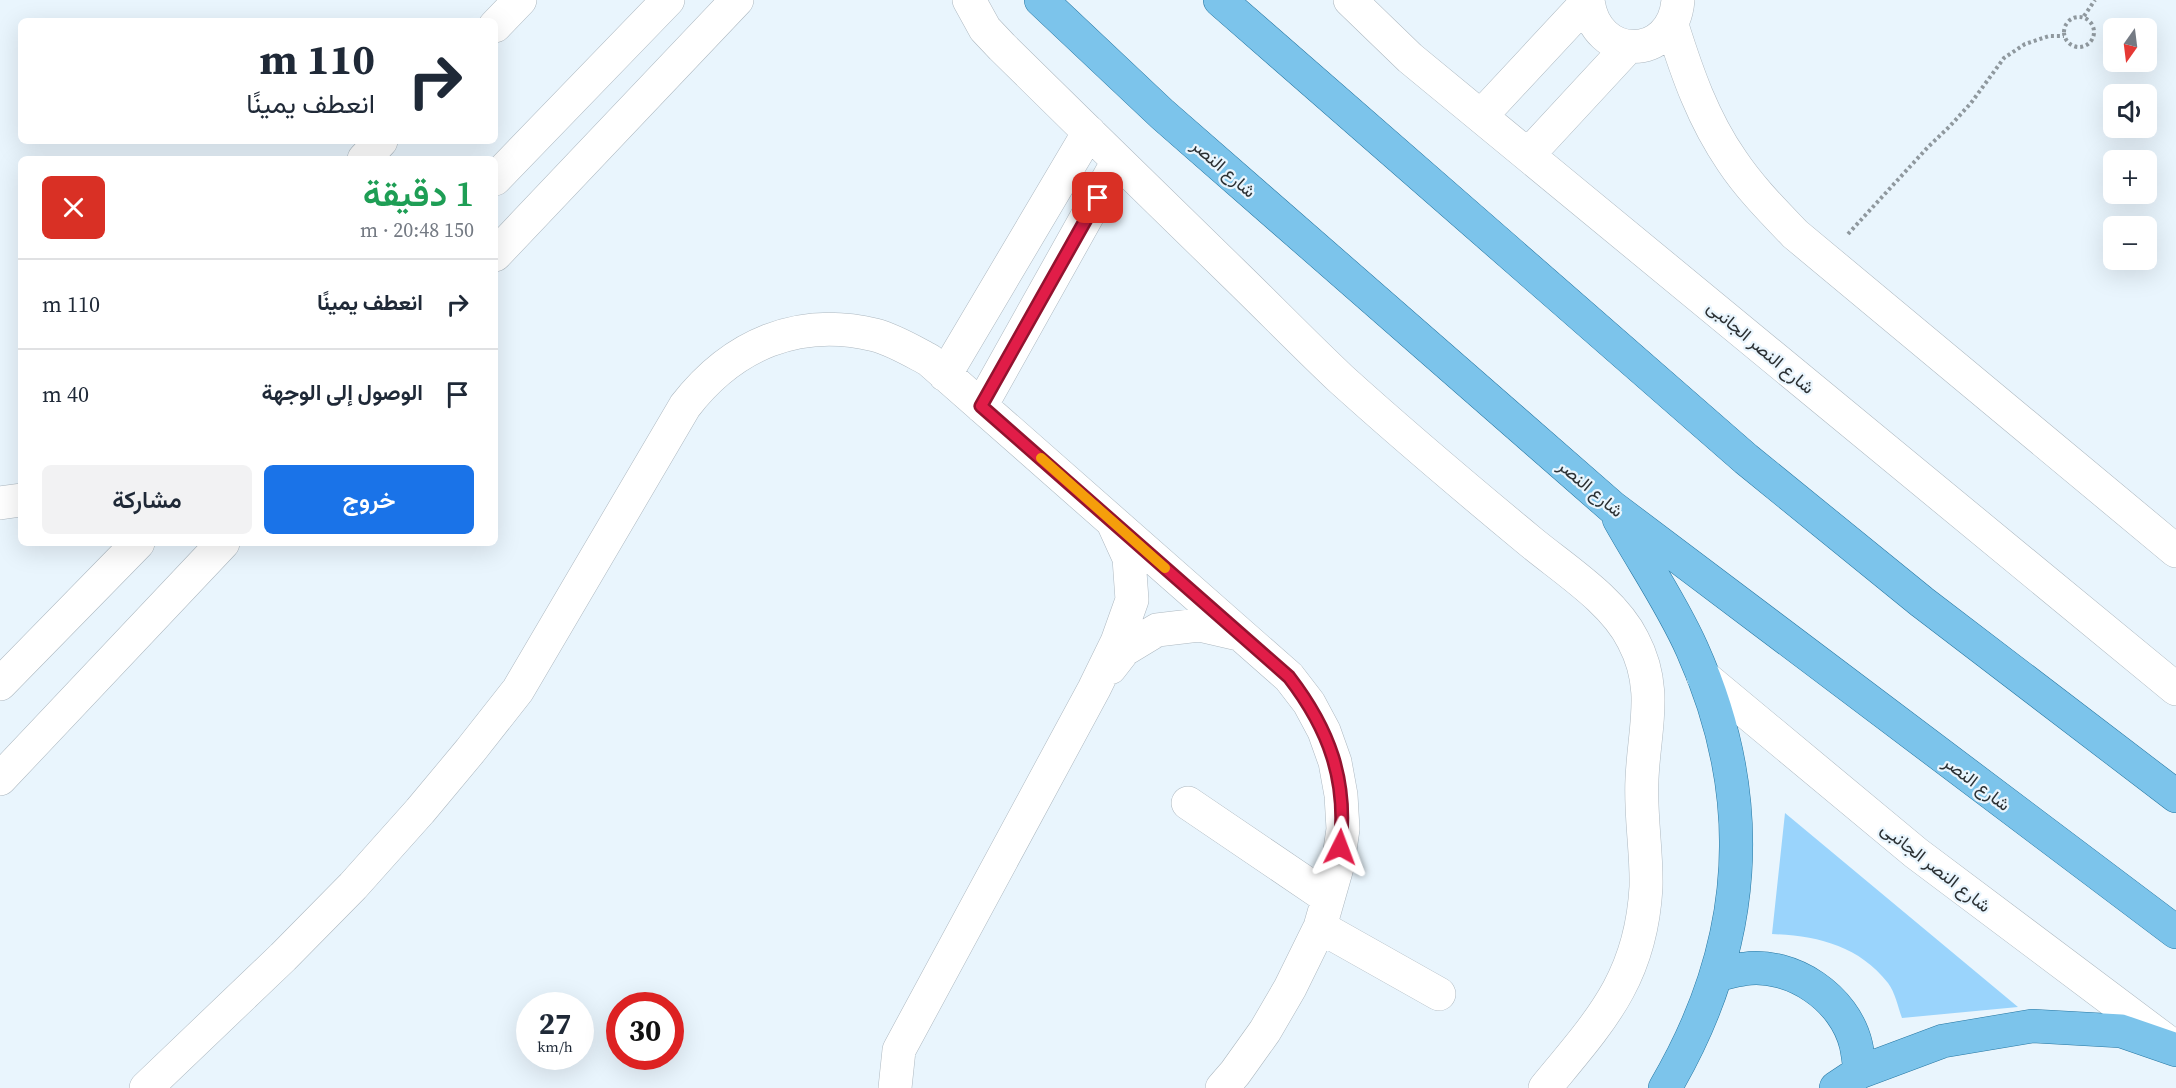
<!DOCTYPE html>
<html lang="ar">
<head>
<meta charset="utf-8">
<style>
  :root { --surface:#fff; --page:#f2f2f3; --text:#1f2937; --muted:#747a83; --line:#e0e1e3; --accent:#1a73e8 }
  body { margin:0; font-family:"Source Serif 4",Vazirmatn,serif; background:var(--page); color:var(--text); direction:rtl; height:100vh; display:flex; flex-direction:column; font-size:22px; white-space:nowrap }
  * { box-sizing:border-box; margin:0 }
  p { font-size:20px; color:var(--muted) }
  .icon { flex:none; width:33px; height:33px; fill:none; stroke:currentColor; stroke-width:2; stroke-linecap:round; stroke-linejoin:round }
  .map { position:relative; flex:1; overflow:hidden; direction:ltr }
  .panel { position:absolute; left:18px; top:156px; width:480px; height:390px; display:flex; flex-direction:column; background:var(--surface); border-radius:9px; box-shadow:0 6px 24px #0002; direction:rtl }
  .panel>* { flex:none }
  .top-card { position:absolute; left:18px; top:18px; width:480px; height:126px; border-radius:9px; box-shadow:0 6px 24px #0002; direction:rtl; background:#fff; color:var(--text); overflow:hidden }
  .needle { width:39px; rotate:194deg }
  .tools { position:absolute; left:2103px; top:18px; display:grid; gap:12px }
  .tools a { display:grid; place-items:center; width:54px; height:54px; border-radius:9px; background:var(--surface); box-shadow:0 6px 24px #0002; font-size:30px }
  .speed { position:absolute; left:516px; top:992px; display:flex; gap:12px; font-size:30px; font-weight:700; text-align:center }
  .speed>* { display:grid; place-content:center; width:78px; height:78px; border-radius:50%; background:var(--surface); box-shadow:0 6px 24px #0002; line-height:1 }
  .speed small { font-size:15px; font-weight:400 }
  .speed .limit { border:9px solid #d22; background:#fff; color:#111 }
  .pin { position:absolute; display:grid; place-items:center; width:51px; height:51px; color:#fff; margin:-26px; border-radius:12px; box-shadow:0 3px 9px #0006 }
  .me { position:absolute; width:66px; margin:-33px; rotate:3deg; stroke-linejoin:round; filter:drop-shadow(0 0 4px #0008) }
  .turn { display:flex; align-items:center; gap:21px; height:126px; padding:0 24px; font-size:27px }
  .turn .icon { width:78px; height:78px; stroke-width:2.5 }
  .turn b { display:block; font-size:42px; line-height:51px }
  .round { display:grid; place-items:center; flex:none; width:63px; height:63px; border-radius:9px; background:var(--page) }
  .headline { display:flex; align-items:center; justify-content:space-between; height:102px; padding:0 24px }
  h1 { font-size:36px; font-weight:600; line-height:45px; color:#1e9e55 }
  .button { display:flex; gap:12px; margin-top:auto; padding:12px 24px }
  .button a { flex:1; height:69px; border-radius:9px; background:var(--accent); color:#fff; font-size:24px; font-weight:600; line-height:69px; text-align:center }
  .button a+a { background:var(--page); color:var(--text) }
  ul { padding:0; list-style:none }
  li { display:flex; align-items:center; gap:18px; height:90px; padding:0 24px; border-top:2px solid var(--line) }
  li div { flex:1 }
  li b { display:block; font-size:22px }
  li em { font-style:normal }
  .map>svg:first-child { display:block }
  .green { fill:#9ad4fc }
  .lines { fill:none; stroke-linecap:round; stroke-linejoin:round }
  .minor-casing { stroke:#adb8c0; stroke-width:34 }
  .major-casing { stroke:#2777a2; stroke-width:34 }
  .path { stroke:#8f989e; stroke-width:4; stroke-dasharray:3 3; stroke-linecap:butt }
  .minor { stroke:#fff; stroke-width:33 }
  .major { stroke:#7cc4eb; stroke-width:33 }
  .route-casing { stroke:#92132f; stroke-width:15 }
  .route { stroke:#e11d48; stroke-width:10 }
  .slow { stroke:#f59e0b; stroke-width:10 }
  .labels { text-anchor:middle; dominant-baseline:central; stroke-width:4.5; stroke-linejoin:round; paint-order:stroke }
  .street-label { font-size:18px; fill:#2b3033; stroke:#e9f5fd }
</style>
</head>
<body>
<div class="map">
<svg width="2176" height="1088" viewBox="0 0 2176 1088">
  <rect width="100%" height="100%" fill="#e9f5fd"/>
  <path class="green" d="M1785,813L2018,1007L1902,1018C1898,1007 1895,992 1888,983C1858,945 1817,936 1772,934Z"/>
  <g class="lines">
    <g class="minor-casing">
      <path id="minor" d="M969,0L985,29L1002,47C1079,123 1157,199 1234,274C1270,309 1305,345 1341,379C1403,435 1467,489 1531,542C1565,570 1614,601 1633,640C1659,689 1644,728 1642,779C1640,815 1647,852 1646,887C1641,979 1600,1021 1545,1088
        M1350,0L1410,58L2176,689
        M1588,0C1595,62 1673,62 1678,0
        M1672,25C1687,73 1703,119 1732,161C1750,188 1773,211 1795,234L2176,551
        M495,26L520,0
        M1481,116L1588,1
        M1528,155L1628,47
        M364,159L381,141
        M495,179L668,0
        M495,255L737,0
        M945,375L1089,132
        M981,406L1118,161
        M0,503L21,500
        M1110,668L1124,650L1157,630L1199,625L1238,634
        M1703,676L1916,853L2173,1046
        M0,684L138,543
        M0,779L223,543
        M1188,803L1328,898
        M1320,927L1439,994
        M146,1088L283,957L353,886L420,811L470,751L518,690L685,406C732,345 798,316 875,335C894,340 912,351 929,360L1289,677L1309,703L1324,731L1335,762L1341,795L1343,829L1338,864L1320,927L1290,988L1265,1031L1235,1073L1222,1088
        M895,1088L899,1050L1094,689L1117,642L1132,600L1129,558L1114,525"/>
    </g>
    <g class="major-casing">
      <path id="major" d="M1041,0L1162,114L1612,507L2176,932
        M1220,0L1746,459L1922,602L2176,796
        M1619,519C1643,562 1672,604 1692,649C1760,800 1748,947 1665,1088
        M1717,975C1726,973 1735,970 1744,969C1792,962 1845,998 1856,1045C1858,1054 1859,1063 1860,1072
        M1836,1088L1860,1072L1943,1041L2032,1026L2121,1031L2176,1050"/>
    </g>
    <path class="path" d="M2084,16L2095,0
      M2064 32a15 15 0 1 1 30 0a15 15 0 1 1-30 0Z
      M1848,234L1928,147L1950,126L1971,103L2004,58L2025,44L2049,36H2064"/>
    <use href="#minor" class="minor"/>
    <use href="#major" class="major"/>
  </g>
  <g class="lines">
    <g class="route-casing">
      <path id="route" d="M1098,198L981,406L1289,677C1329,729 1348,780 1340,847"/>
    </g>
    <use href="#route" class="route"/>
    <path class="slow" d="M1041,458L1165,568"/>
  </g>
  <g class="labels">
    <g class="street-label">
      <text transform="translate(1224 168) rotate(41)">شارع النصر</text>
      <text transform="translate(1761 347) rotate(40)">شارع النصر الجانبى</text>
      <text transform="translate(1591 488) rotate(40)">شارع النصر</text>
      <text transform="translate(1977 783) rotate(37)">شارع النصر</text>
      <text transform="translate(1936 867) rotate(38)">شارع النصر الجانبى</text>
    </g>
  </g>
</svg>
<div class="tools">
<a><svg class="needle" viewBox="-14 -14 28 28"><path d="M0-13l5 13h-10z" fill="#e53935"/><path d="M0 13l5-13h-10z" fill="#747a83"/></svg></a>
<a><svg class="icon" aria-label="sound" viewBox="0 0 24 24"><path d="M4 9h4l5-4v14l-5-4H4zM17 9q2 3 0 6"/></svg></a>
<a>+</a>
<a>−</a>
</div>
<div class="speed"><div>27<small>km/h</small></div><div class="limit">30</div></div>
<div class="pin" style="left:1098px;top:198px;background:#d93025"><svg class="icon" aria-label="arrive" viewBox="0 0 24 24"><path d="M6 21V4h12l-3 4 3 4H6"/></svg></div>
<svg class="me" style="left:1340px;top:847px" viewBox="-20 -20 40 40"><path d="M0-17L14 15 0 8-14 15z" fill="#e11d48" stroke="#fff" stroke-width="4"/></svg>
<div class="top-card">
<div class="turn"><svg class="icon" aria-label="right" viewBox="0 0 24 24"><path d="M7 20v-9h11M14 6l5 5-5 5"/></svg><div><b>110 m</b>انعطف يمينًا</div></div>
</div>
<section class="panel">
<div class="headline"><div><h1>1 دقيقة</h1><p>150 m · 20:48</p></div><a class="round" style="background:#d93025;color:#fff"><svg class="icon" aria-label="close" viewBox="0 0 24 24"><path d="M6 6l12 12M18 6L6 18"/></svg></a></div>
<ul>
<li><svg class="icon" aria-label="right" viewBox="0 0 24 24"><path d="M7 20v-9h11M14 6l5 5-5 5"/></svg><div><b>انعطف يمينًا</b></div><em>110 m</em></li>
<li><svg class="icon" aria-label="arrive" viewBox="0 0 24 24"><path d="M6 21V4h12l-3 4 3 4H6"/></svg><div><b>الوصول إلى الوجهة</b></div><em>40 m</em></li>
</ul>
<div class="button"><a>خروج</a><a>مشاركة</a></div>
</section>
</div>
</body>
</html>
